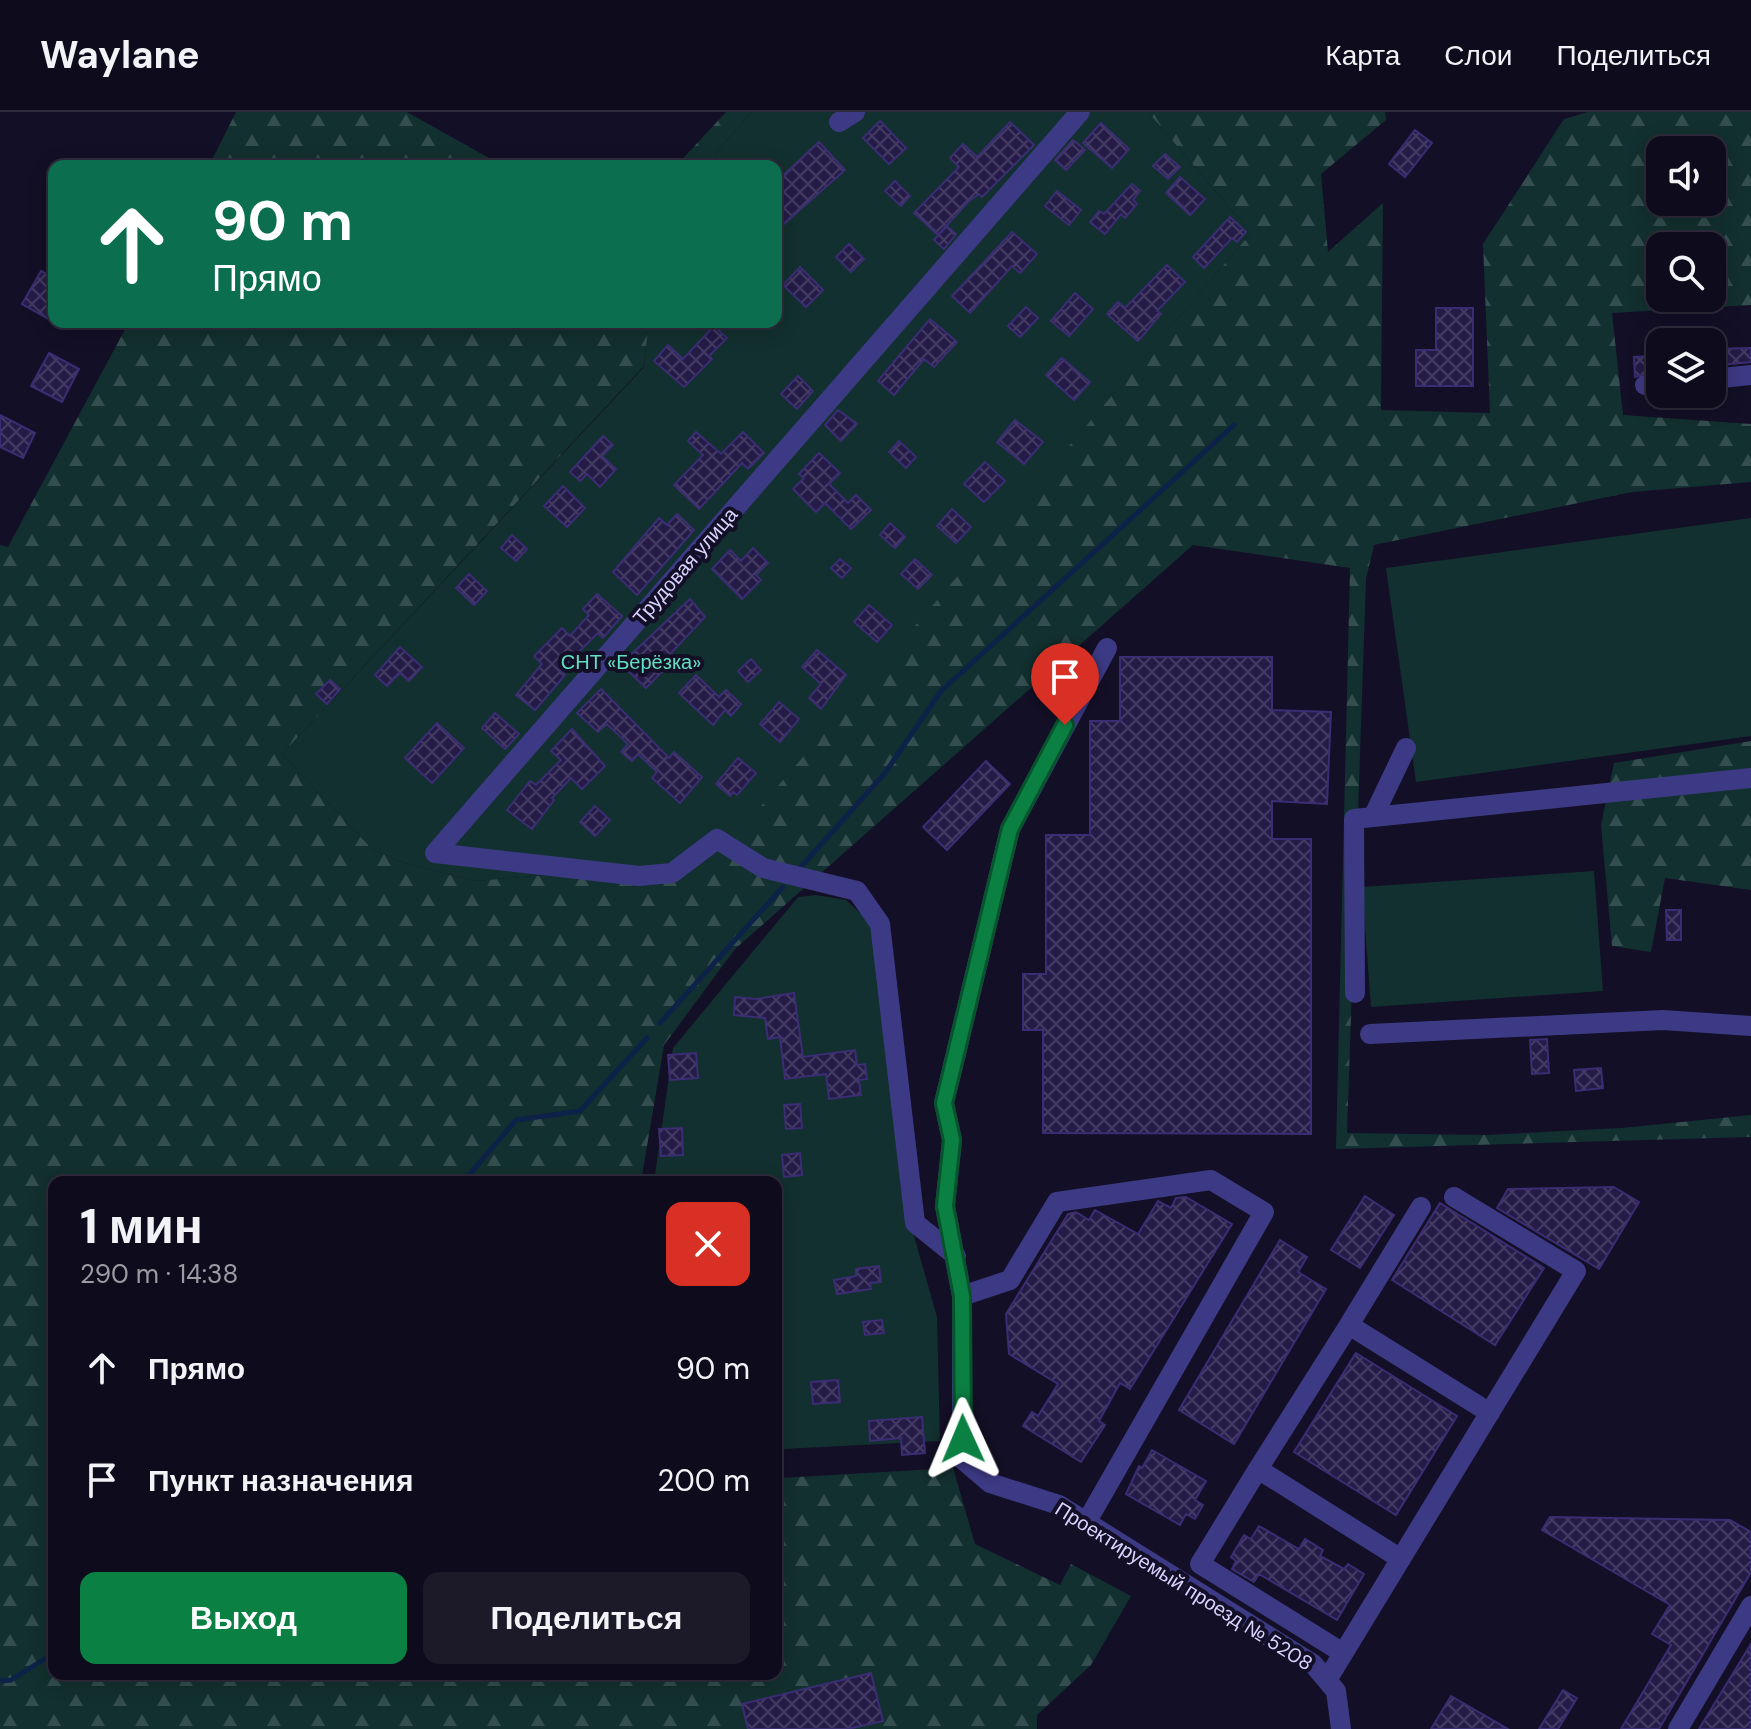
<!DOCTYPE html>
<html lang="ru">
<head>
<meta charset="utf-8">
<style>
  :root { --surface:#0e0b1c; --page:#1c1929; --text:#f1f3f6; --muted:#9b9ba3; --line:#2e2b3b; --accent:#0b8043 }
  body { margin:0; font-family:"DM Sans",sans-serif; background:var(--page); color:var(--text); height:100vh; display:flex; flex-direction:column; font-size:30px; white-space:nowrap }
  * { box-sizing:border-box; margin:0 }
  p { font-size:26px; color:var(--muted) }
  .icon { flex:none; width:44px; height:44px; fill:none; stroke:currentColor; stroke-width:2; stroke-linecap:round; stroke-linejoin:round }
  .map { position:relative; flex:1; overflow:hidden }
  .details { position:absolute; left:48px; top:1064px; width:734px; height:504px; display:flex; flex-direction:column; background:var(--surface); border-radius:16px; box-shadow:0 4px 20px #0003,0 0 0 2px var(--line) }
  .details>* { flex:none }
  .hud { position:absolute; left:48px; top:48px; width:734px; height:168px; border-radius:16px; box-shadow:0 4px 20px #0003,0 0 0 2px var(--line); background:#0b6e4f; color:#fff; overflow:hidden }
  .tools { position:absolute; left:1646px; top:24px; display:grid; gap:16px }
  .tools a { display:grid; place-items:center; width:80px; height:80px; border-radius:16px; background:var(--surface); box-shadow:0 4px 20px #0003,0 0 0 2px var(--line); font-size:40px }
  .pin { position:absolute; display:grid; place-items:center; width:68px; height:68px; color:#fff; margin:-82px -34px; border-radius:50% 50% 50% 0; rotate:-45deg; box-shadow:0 0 8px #0007 }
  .pin .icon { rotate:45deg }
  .me { position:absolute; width:88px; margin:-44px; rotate:359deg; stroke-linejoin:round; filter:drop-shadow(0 0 6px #0008) }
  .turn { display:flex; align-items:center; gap:28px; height:168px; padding:0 32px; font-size:36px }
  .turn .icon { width:104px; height:104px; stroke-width:2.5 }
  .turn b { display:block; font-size:56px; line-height:68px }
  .round { display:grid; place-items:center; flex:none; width:84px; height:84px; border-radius:16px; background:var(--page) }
  .summary { display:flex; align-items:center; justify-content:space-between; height:136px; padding:0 32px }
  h1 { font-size:48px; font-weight:800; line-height:60px }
  .action { display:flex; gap:16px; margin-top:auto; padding:16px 32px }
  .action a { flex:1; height:92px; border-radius:16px; background:var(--accent); color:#fff; font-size:32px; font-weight:800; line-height:92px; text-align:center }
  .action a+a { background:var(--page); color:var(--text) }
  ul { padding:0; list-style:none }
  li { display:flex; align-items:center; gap:24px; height:112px; padding:0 32px }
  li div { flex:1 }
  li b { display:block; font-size:30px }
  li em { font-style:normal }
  header { display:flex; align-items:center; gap:48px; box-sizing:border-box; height:112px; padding:0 40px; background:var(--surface); border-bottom:2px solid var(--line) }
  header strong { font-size:38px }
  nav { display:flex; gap:44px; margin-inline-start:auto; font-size:28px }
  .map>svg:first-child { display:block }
  .green { fill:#12302f }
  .forest { fill:url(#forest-firs); fill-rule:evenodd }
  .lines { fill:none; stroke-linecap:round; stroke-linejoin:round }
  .stream { stroke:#0c2248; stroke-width:5 }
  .building { fill:url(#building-cross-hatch); stroke:#3b2d73; stroke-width:2 }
  .minor { stroke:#3d3a85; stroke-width:20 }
  .route-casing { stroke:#07532c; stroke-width:20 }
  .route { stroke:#0b8043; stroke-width:14 }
  .labels { text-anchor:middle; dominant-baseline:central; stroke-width:8; stroke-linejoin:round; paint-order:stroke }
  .street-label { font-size:20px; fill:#d9d4ff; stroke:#130f26 }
  .park-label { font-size:20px; fill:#5fe0c0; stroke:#130f26 }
</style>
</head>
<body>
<header>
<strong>Waylane</strong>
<nav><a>Карта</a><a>Слои</a><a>Поделиться</a></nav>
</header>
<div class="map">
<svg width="1751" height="1617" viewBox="0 0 1751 1617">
  <defs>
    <pattern id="forest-firs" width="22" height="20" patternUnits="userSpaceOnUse" patternTransform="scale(2)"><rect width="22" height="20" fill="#12302f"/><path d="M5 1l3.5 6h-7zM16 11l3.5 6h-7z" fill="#344d4e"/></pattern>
    <pattern id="building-cross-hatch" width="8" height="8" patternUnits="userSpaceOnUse" patternTransform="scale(2)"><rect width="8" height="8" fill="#241b47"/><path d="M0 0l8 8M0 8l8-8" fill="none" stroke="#433b63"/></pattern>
  </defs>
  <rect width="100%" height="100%" fill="#130f26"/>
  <path class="green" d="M752,0H1148L1251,121L715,749L475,769L401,750L372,737L282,642L644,255L649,210H776V54H704Z
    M1751,406V624L1416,670L1386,456Z
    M1594,759L1603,879L1371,895L1362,775Z
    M816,783L846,788L869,809L884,877L901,1078L937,1205L940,1329L783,1337L776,1204V1070H654L673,936L798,785Z"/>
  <path class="forest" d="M236,0H407L503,54H209Z
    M726,0H752L704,54H676Z
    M1148,0H1385L1386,8L1321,62L1328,140L1383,91L1381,298L1490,301L1483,132L1564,7L1588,0H1751V193L1612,201L1623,303L1751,312V370L1632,380L1374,433L1366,467L1347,1021L1485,1023L1622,1016L1751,1003V1025L1336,1037L1350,456L1193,433L735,837L664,933L641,1070H54V1562H776V1310L780,1366L953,1356L975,1432L1060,1473L1071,1452L1131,1484L1091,1553L1037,1603V1617H0V433L8,435L129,210H649L644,254L282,642L372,737L401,750L475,769L714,749L1251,121ZM1660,38H1712V90H1660ZM1660,134H1712V186H1660Z
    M1751,629V778L1665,766L1651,840L1612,834L1601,713L1614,651Z"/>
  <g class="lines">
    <path class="stream" d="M799,757L885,661L941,579L1234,313
      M660,911L783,775
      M463,1070L516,1008L580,999L647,926
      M0,1569L11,1568L54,1541"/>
  </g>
  <path class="building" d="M880,9L906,36L889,52L863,26Z
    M1010,10L1034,33L982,85L979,82L968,90L938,123L914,101L959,55L950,46L963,32L977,45Z
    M1101,11L1129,37L1112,56L1083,31Z
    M1415,18L1432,31L1405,65L1389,52Z
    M1073,28L1085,38L1066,58L1055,48Z
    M819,30L845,58L776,119V70Z
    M1165,42L1180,55L1168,67L1153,54Z
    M1180,65L1205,87L1190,103L1166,81Z
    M895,69L910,84L901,94L885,79Z
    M1132,72L1140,79L1133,88L1137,92L1125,106L1121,102L1105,122L1090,110L1099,99L1104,102Z
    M1057,79L1081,98L1069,113L1045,94Z
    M1230,105L1246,120L1237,130L1232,126L1204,156L1193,145Z
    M947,114L956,122L944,137L934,128Z
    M1012,120L1037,142L1020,161L1012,154L970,201L952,184Z
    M849,132L864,147L851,160L836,145Z
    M1167,153L1185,170L1157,199L1161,202L1138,229L1107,202L1118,190L1125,196Z
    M800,155L823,178L806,195L783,173Z
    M41,159L54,166V210L22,192Z
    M1075,181L1093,197L1069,224L1051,209Z
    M1026,195L1038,206L1020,225L1008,214Z
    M1436,196H1473V274H1416V238H1436Z
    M930,207L957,230L934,255L924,247L894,283L878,269Z
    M714,214L727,226L709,244L712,247L684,275L654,249L668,233L683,247Z
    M1751,236V250L1712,254V237Z
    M49,241L79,257L62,290L31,274Z
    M1652,244V260L1635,265L1634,245Z
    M1062,246L1090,270L1074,288L1046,263Z
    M798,264L813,279L797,297L781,282Z
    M838,298L857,312L841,329L825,313Z
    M0,303L35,321L23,346L0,335Z
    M1015,308L1043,330L1024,352L997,330Z
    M696,320L721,342L743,320L764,341L748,357L742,351L699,397L674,373L703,343L688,329Z
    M603,324L613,333L602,344L616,357L600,375L587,362L580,369L570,360Z
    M899,329L916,345L906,356L889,340Z
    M819,341L840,361L829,372L848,391L856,383L871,398L851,417L825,391L816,400L793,377L804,366L799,362Z
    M985,350L1005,369L984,390L964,372Z
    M563,374L585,396L567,415L544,394Z
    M952,397L971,415L956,431L937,414Z
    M677,402L694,418L637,483L613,460L659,406L667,413Z
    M890,411L905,425L895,436L880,423Z
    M512,423L527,437L516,449L501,436Z
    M753,436L768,451L756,463L761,468L742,487L712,457L730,438L741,449Z
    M840,447L851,456L842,466L831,456Z
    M915,447L932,463L918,477L901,462Z
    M469,462L487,479L474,493L456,476Z
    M597,482L622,504L603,526L598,521L560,558L565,563L535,598L516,583L542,552L534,544L562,516L570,524L589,503L583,497Z
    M690,487L705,505L671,541L676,545L646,576L621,552Z
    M869,493L892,513L877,530L854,510Z
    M400,535L422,555L409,569L400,561L387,574L375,563Z
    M817,538L846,563L821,597L809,586L821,572L802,555Z
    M1120,545H1272V598L1331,600L1327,692L1272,689V727H1311V1022L1043,1021V918H1023V862H1046V723H1090V609H1120Z
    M751,547L761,558L748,570L738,559Z
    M696,563L719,585L726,578L741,592L731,604L725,598L713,613L679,581Z
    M330,568L340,577L327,592L316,582Z
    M601,577L669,646L674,640L702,665L680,691L652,666L657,660L638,642L632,649L621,640L628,632L607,612L598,620L577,601Z
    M779,590L799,607L780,630L760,612Z
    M495,601L519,622L505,637L482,616Z
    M437,611L464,636L432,671L405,646Z
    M572,617L605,654L582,677L571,666L552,686L554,688L532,717L507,698L530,669L536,673L561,648L551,639Z
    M738,646L756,661L737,683L733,680L730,684L716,672Z
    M986,649L1010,672L947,738L923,715Z
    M595,694L610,708L595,724L580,710Z
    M1666,798H1681V828H1667Z
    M794,881L803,945L855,938L857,953L865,952L867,967L859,968L861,983L829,987L826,962L785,967L780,925L768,927L765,906L734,903L735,885L756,887Z
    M1547,927L1549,961L1532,962L1530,928Z
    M696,941L698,966L670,968L668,943Z
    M1601,956L1603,976L1576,979L1574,958Z
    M800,992L802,1016L786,1017L784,993Z
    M682,1016L683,1043L661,1044L659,1017Z
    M800,1041L802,1063L784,1065L782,1043Z
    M1614,1075L1639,1090L1599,1157L1497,1096L1508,1077Z
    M1365,1084L1394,1103L1360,1156L1331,1138Z
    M1186,1085L1232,1112L1130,1277L1120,1271L1099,1309L1105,1313L1081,1350L1023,1314L1032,1300L1038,1304L1058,1272L1009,1242L1006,1202L1068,1102L1076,1100L1089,1108L1095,1098L1138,1122L1158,1089L1171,1096L1176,1086Z
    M1440,1091L1544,1156L1495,1233L1392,1168Z
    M1280,1128L1307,1145L1298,1160L1326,1177L1234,1332L1179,1298Z
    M879,1154L881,1170L870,1171L871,1177L837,1182L834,1168L856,1164V1157Z
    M882,1208L884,1221L865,1223L863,1210Z
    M1356,1241L1457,1304L1396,1403L1294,1340Z
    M838,1268L840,1290L813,1292L811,1270Z
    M922,1305L925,1341L902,1343L901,1326L870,1329L869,1309Z
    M1152,1338L1206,1369L1195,1388L1203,1393L1195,1407L1186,1402L1180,1413L1126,1382L1139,1354L1142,1356Z
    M1550,1405L1730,1408L1751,1420V1460L1659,1617H1621L1671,1533L1652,1522L1670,1493L1542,1418Z
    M1259,1414L1299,1437L1305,1427L1323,1438L1320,1444L1344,1457L1348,1452L1364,1462L1337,1508L1259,1462L1254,1470L1232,1457L1236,1449L1231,1445L1244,1423L1251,1427Z
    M1751,1532V1617H1699L1713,1594Z
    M871,1561L883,1609L848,1617H748L742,1592Z
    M1563,1578L1577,1586L1558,1617H1539Z
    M1451,1584L1508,1617H1431Z"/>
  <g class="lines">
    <path class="minor" d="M839,10L855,0
      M1712,267L1751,263
      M1645,273L1660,272
      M1107,536L1010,717L944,991L952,1028L945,1094L962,1184V1347L990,1371L1059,1393L1313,1552L1336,1579L1341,1617
      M1373,705L1406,636
      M1355,881L1354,707L1751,666
      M1370,922L1663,908L1751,914
      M956,1144L915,1111L880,812L857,779L763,756L717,727L672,761L639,764L435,741L1080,0
      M962,1184L1010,1168L1057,1090L1211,1068L1264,1100L1087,1409
      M1349,1213L1421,1095
      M1258,1357L1349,1213L1490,1301
      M1343,1541L1200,1452L1258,1357L1401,1447
      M1327,1568L1576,1159L1454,1085
      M1678,1617L1751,1494"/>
  </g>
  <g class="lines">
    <g class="route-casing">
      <path id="route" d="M963,1327L962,1184L945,1094L952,1028L944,991L1010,717L1065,613"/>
    </g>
    <use href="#route" class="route"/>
  </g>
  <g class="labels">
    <g class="street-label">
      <text transform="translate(685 454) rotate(-49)">Трудовая улица</text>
      <text transform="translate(1184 1474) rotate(32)">Проектируемый проезд № 5208</text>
    </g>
    <g class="park-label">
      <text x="631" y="550">СНТ «Берёзка»</text>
    </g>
  </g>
</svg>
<div class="tools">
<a><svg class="icon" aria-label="sound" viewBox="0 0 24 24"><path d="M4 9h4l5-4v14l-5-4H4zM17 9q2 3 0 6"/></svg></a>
<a><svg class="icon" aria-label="search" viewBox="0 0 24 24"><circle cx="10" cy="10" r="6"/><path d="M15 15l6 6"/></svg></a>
<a><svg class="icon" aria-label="layers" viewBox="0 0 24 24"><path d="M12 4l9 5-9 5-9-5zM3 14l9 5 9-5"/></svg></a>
</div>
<div class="pin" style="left:1065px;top:613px;background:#d93025"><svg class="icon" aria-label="arrive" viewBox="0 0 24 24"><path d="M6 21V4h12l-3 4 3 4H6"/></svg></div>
<svg class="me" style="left:963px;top:1327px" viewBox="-20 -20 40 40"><path d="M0-17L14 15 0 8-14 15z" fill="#0b8043" stroke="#fff" stroke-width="4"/></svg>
<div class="hud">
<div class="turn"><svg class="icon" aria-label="ahead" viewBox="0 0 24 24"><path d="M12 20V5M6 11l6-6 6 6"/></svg><div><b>90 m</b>Прямо</div></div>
</div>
<section class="details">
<div class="summary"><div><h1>1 мин</h1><p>290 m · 14:38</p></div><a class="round" style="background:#d93025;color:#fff"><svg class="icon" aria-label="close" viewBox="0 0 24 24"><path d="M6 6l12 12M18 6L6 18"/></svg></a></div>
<ul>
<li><svg class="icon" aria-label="ahead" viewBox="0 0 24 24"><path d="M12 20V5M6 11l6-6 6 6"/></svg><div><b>Прямо</b></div><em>90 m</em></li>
<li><svg class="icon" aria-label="arrive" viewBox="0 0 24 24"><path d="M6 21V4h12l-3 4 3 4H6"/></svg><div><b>Пункт назначения</b></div><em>200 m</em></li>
</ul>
<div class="action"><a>Выход</a><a>Поделиться</a></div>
</section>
</div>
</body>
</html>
